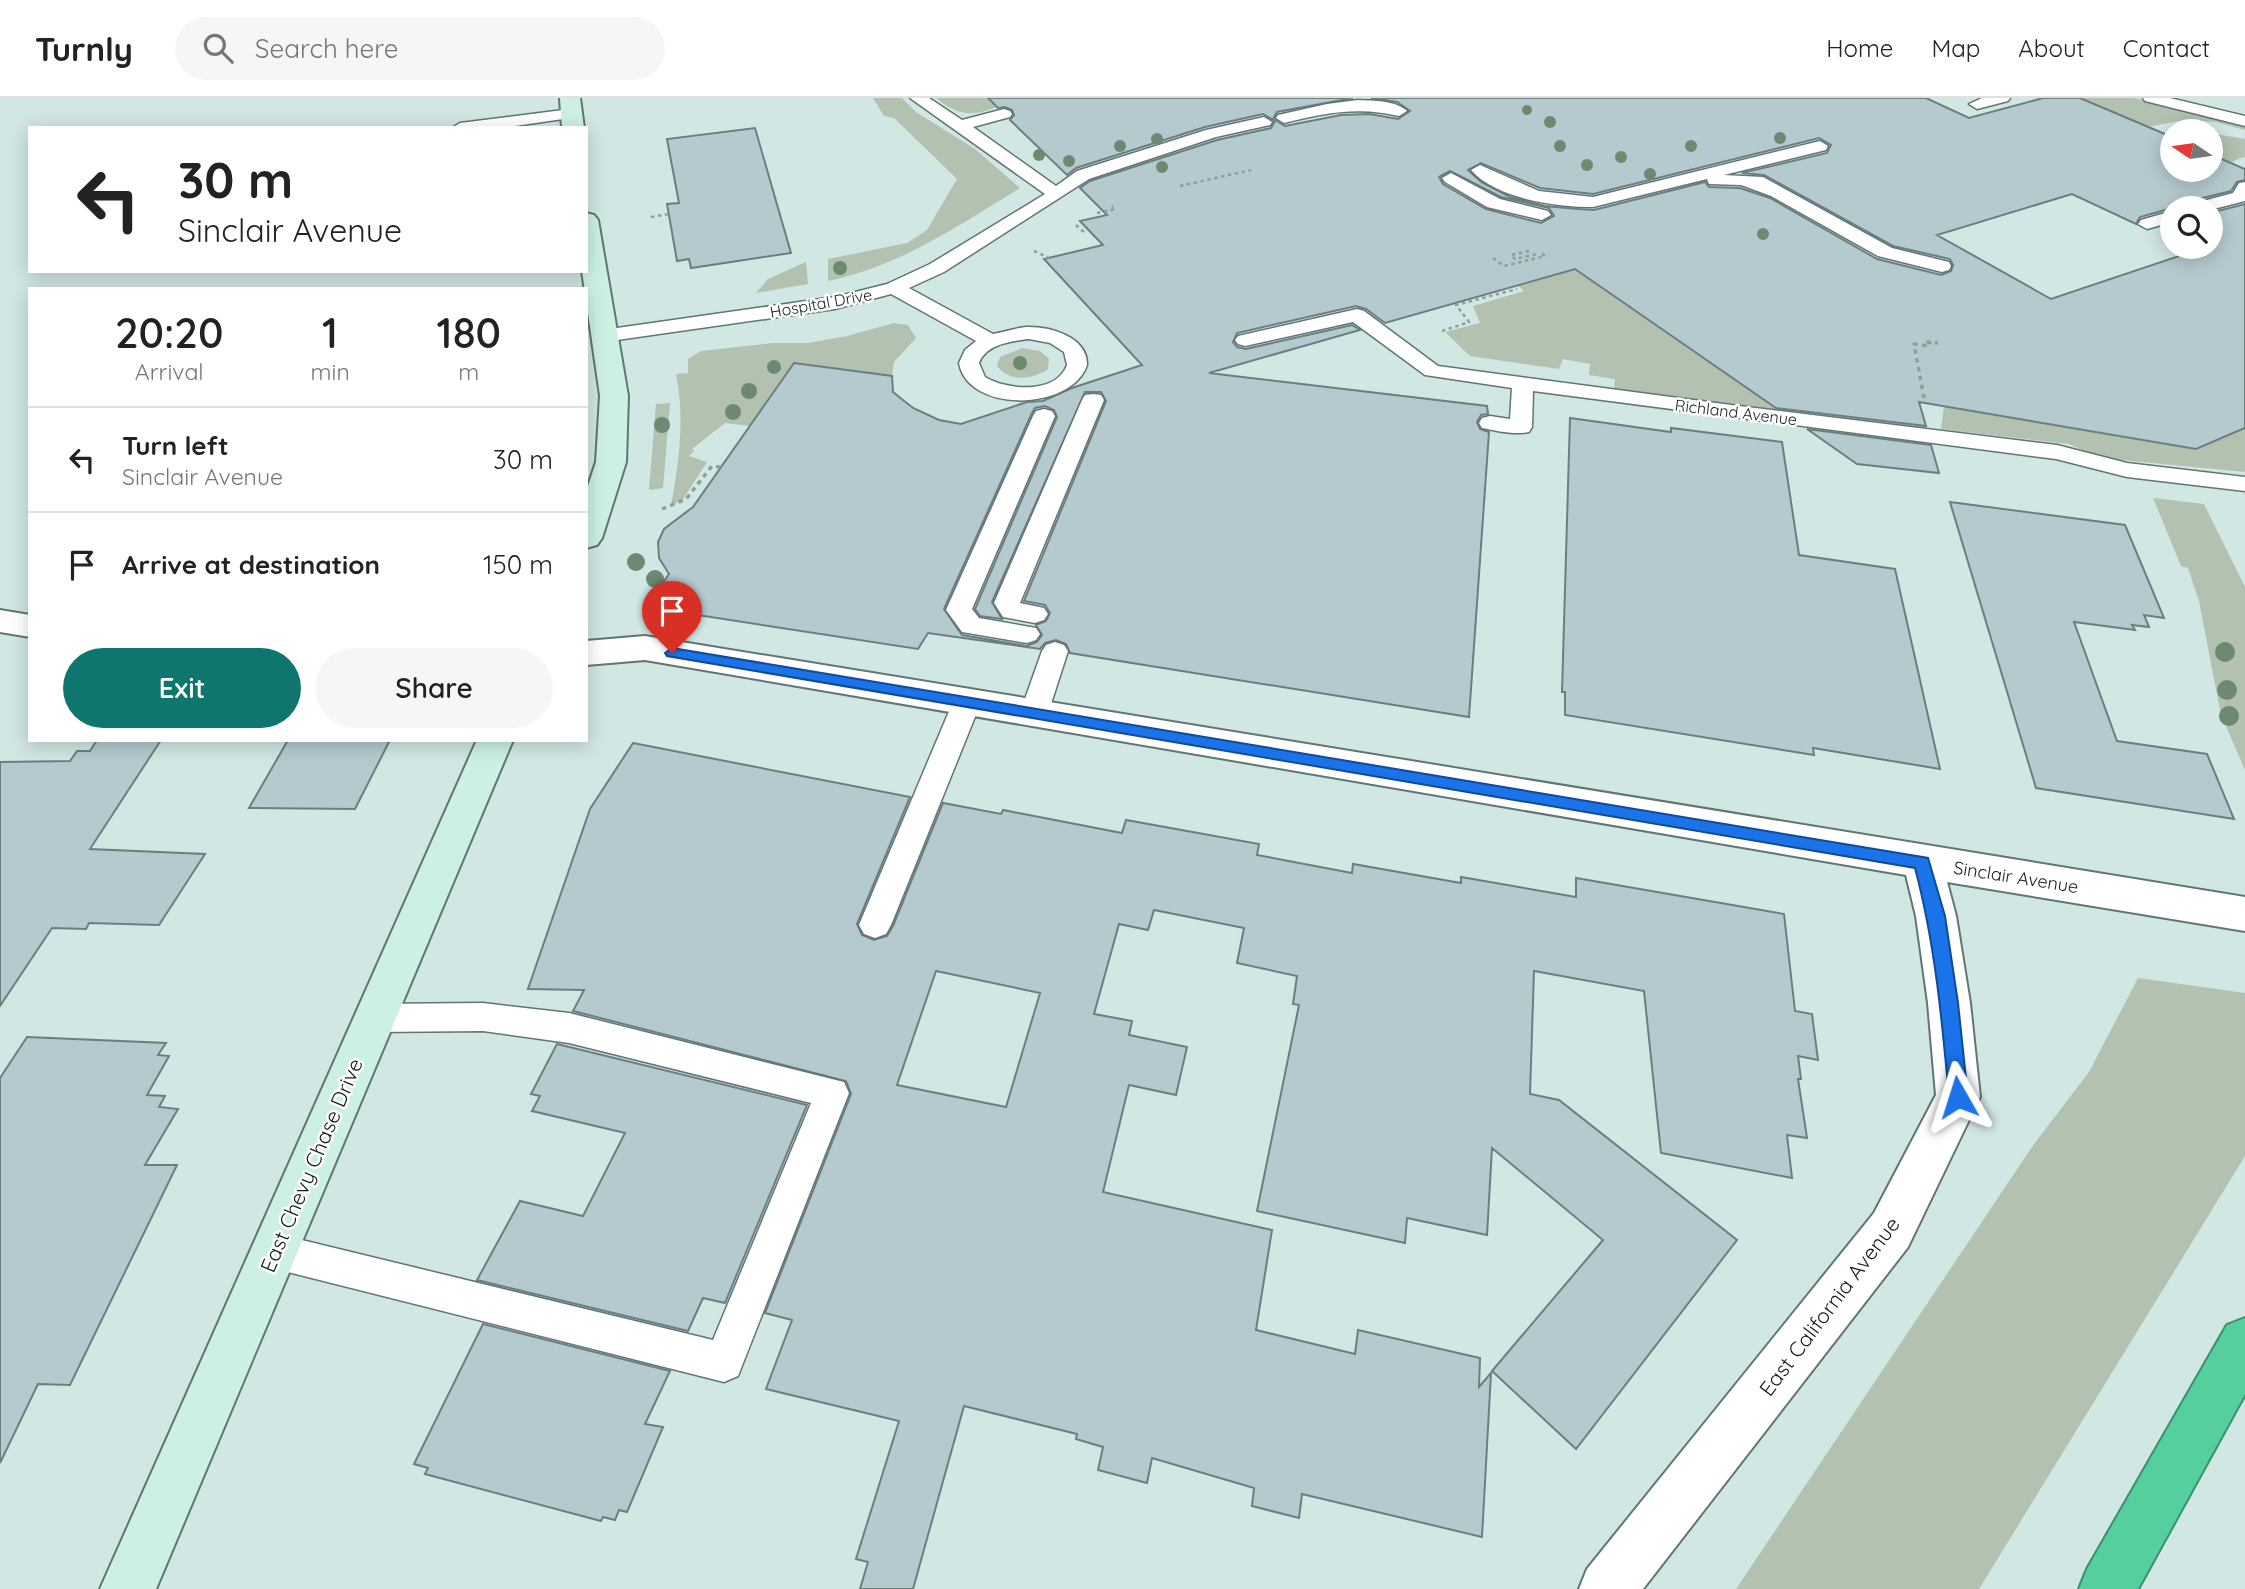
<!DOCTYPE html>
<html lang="en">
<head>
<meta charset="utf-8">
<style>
  :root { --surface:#fff; --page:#f6f6f6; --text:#222; --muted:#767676; --line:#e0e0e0; --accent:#0f766e }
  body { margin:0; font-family:Quicksand,sans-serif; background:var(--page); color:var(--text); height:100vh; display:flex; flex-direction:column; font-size:26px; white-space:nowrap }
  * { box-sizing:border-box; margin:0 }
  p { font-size:23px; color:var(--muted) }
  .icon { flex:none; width:38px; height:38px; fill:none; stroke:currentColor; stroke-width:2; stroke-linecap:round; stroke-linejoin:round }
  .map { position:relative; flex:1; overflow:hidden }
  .panel { position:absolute; left:28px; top:189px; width:560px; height:455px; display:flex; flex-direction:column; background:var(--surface); border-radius:0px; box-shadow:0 4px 18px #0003 }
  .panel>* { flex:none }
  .guide { position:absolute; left:28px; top:28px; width:560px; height:147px; border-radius:0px; box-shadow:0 4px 18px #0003; background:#fff; color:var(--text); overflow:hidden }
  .needle { width:46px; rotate:283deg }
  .fabs { position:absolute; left:2160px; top:21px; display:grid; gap:14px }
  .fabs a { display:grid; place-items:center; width:63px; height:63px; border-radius:50%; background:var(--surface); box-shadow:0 4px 18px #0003; font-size:35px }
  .pin { position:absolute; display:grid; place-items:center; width:60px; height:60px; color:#fff; margin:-72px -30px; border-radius:50% 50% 50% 0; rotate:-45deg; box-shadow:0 0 7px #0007 }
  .pin .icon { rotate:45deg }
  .me { position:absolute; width:77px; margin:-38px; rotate:354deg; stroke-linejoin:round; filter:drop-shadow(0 0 5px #0008) }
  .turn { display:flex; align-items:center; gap:24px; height:147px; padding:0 35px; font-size:32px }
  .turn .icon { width:91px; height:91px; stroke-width:2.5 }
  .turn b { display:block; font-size:49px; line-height:60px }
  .eta { display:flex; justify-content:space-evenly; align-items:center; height:119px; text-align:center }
  .eta b { font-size:42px; font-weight:600; line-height:49px }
  .action { display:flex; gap:14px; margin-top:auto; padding:14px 35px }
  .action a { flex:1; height:80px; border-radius:42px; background:var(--accent); color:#fff; font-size:28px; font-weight:600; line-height:80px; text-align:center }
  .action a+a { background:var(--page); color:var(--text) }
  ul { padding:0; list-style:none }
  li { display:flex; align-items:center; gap:21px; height:105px; padding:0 35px; border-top:2px solid var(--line) }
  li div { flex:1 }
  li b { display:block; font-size:26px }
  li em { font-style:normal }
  header { display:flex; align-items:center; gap:42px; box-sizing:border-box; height:98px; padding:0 35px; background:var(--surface); border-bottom:2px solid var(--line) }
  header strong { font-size:33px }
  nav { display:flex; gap:38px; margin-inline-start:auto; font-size:24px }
  .search { width:490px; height:63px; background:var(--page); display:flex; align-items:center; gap:18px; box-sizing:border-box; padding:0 24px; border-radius:38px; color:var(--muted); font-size:26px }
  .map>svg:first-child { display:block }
  .green { fill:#b3c1b0 }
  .building { fill:#b5cacf; stroke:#6b7f83; stroke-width:2; fill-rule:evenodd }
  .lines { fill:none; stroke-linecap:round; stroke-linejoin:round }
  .lane-casing { stroke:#617573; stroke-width:3 }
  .street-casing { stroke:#617573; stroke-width:4 }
  .secondary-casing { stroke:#617573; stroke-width:4 }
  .highway-casing { stroke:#3d906f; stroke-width:4 }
  .path-far1 { stroke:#8e9f9d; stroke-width:2.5; stroke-dasharray:3.5 3.5; stroke-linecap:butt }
  .path { stroke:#8e9f9d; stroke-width:3.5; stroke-dasharray:4.5 4.5; stroke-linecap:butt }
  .lane { fill:#fff; fill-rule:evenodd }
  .street { fill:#fff; fill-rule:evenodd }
  .secondary { fill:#ccf1e2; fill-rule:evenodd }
  .highway { fill:#54cf9d; fill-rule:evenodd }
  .tree { fill:#6d8972 }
  .route { fill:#1a73e8; stroke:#114b97; stroke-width:2 }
  .labels { text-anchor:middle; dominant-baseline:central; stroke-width:5; stroke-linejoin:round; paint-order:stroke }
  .far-street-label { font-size:16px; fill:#131b1a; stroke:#fff }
  .street-label { font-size:18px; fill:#131b1a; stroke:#fff }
  .near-street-label { font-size:21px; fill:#131b1a; stroke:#fff }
</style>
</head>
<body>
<header>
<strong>Turnly</strong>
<div class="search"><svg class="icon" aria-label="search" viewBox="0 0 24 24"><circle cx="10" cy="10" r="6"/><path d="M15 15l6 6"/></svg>Search here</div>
<nav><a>Home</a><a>Map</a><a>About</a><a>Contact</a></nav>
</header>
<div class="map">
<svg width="2245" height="1491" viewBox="0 0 2245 1491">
  <rect width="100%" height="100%" fill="#d1e7e4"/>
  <path class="green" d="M873,0H902L916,14L975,51L1020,90C958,128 900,168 828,183V161L907,145L927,132L957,81L894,20L884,18Z
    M936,0H987L996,9C972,20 955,16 936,0Z
    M2081,0H2135L2245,29V32L2216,24L2184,22L2147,29Z
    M2210,35L2245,41V59C2229,62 2224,72 2220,86L2150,73L2210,72Z
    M806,164L808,186L756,195L768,181Z
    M1573,170L1727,276L1765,263L1919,303L1925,330L1623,298L1614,293L1615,281L1589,277L1590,266L1563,261L1559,271L1470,258L1445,234L1480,225L1473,208L1524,193L1517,187Z
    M894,225L908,227L916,240L894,264L892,278L794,265L750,328L725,325L692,351L694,353L689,358L707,364L683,401L671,408C679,364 685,320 676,276L688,275V261L701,253L773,245H808L847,238Z
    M1022,250L1040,253L1049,261L1048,271C1033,282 1009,284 997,268L1000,259Z
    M670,305L663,390L649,392L656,306Z
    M1944,308L2196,351L2245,330V374L2100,360L2069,346L1941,331Z
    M2153,400L2204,406L2245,489V672L2221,617L2199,503L2188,470L2181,468Z
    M2138,880L2245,895V1058L1979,1491H1736L2034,1046L2089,974Z"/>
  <path class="building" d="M988,0H1353L1277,14L1273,21L1285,28L1341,17L1369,16L1398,21L1410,13L1397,4L1371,0H1926L1969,20L2043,0H2080L2172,39V72H2210V56L2245,71V82L2237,84L2231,93L2191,103L2186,110H2172L2140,119L2136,126L2072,96L1937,137L2051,201L2194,153L2185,149H2210V115L2245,106V330L2196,351L1919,304L1926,328L1776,310L1575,171L1385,225L1366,211L1356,208L1237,235L1233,244L1237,249L1246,251L1352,227L1360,232L1209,275L1487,308L1488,316L1481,317L1477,324L1480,331L1489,334L1469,619L1070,555L1066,546L1056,542L1045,545L1040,551L928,535L918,551L646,509L669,476L659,460L658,444L664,431L693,409L794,265L892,278L893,294L913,310L939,322L961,326L1027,304L1043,303L1072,290L1142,267L1044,161L1103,147L1080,123L1107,117L1080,90L1090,83L1217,42L1271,30L1275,23L1263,16L1205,29L1076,70L1067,77L1010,22L1014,17L1012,12L1005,9L998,10ZM1819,40L1831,47L1827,55L1742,75L1764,77L1893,148L1950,161L1953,167L1951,173L1941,177L1877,161L1770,100L1740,90L1709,89L1705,84L1594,112L1578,111L1545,108L1510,99L1481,84L1468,72L1481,65L1540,90L1593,96ZM1450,73L1501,99L1549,110L1554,118L1541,125L1486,111L1443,86L1439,79ZM1085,294H1101L1106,303L1024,503L1045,507L1050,515L1046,523L1036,527L1042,537L1037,544L1027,548L962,537L944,511L1031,317L1035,310L1045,308L1054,312L1057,319L975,511L980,518L1002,521L992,504Z
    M755,30L791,155L691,170L689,161L677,163L667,106L679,105L667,41Z
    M1570,320L1671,334V330L1782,344L1799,457L1895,471L1940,671L1813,650L1814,657L1565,617V594H1562Z
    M1807,331L1931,347L1939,375L1857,366Z
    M1950,404L2125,427L2164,520L2144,517L2149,529L2132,527L2135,532L2074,524L2117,643L2207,656L2234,721L2036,690Z
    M97,642H161L90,751L205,756L159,827L89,825L86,831L52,830L0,908V664L70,663L77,653H90Z
    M288,642H390L355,711L249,710Z
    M633,645L910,699L857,826L862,837L874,842L887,838L893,828L943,705L1001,716L1003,712L1122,735L1126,722L1259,746L1257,757L1352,775L1353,766L1461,785V779L1576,799V780L1784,816L1795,913L1812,916L1818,962L1798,958L1801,981H1798L1807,1040L1787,1037L1792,1080L1661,1055L1644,893L1534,873L1530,996L1559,1002L1737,1142L1576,1351L1492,1273L1603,1142L1492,1050L1487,1137L1407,1120L1405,1145L1257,1113L1299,907L1293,906L1297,878L1237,865L1244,830L1154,812L1148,832L1119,826L1094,916L1132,923L1129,937L1187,949L1176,997L1129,987L1103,1094L1272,1132L1256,1232L1355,1256L1358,1232L1480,1260L1479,1289L1491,1275L1482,1439L1302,1396L1299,1420L1252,1408L1254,1390L1152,1360L1147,1385L1098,1372L1103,1349L1076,1341L1077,1336L964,1308L913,1491H860L868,1464L856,1461L899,1323L766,1291L792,1222L765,1215L851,996L846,983L573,913L584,892L528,891L590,711ZM936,873L1040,895L1006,1009L897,987Z
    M27,939L166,945L158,957L169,958L147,997L165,998L159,1009L178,1011L145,1067H177L70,1287L38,1286L0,1365V980Z
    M557,946L807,1007L725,1205L703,1200L688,1233L477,1182L520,1103L583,1118L625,1035L532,1013L540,998L531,996Z
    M483,1226L670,1273L645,1326L663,1329L627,1414L619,1412L615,1422L603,1419L601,1423L425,1376L428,1370L414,1366Z"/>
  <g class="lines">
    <g class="lane-casing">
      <path id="lane" d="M910,0H929L962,22L1004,11L1010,13L1012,16L1010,19L973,29L1056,88L1077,73L1206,32L1264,19L1272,24L1270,27L1216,39L1089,81L944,174L909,190L993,236C1004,234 1015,230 1026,229C1050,228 1088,239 1087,267C1072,313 968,316 959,265L965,252L976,243L891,196L835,211L603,244L596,242L593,238L596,234L603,232L835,199L887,186L930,166L1045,96ZM1029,241L1050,245L1064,254L1067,267C1056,297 1006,292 985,279L979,265C986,246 1012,243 1029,241Z
        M1982,0H2010L2008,3L1977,11L1969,6Z
        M2143,0H2170L2245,18V28L2145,3Z
        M1358,2C1374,3 1395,2 1407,13L1399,18C1359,8 1323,15 1284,25L1276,20L1278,17L1327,6Z
        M571,11L579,16L577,19L501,30H452L460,25Z
        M1820,43L1828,48L1826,52L1724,77L1763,79L1892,150L1949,164L1951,168L1949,172L1942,174L1878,158L1771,98L1741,87L1709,86L1707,81L1593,109C1557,109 1496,101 1471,72L1480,67L1539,93L1593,99Z
        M1451,75L1500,101L1548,113L1551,117L1542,122L1487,109L1445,84L1442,80Z
        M2245,84V103L2210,112L2189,110L2192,106L2233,95L2239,85Z
        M2172,113V124L2147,131L2138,126L2141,122Z
        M1357,211L1364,213L1438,268L1739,308L2057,347L2127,365L2245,379V393L2127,379L2056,361L1533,293L1532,329L1529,334C1514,337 1497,333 1482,330L1479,325L1482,320L1490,318L1510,321L1512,290L1425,277L1353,224L1245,248L1238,246L1235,242L1238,238Z
        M1093,296L1101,297L1104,302L1020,505L1044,510L1048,516L1044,522L1035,525L1003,519L994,505L1082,302L1085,297Z
        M1044,311L1052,313L1055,318L972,511L979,520L1036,530L1040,536L1036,542L1027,545L962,534L946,512L1033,318L1036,313Z
        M1055,544L1064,547L1068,553L1048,615L1044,622L1034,625L1024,622L1020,615L1042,553L1046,547Z
        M967,594L977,597L981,604L891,827L886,836L875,840L864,836L859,827L953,604L957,597Z
        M483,905L569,915L844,984L849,995L738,1278L724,1284L260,1167L254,1154L260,1141L273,1135L713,1242L811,1005L569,945L483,933L375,934L363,930L358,920L363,910L375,906Z"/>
    </g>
    <g class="street-casing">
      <path id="street" d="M0,512L30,517V539L0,534Z
        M645,538L2245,799V833L1947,784L1956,818L1970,905L1980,999L1908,1149L1643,1491H1579L1587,1471L1874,1115L1936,997L1928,905L1916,818L1906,777L645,562L586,567V543Z"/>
    </g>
    <g class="secondary-casing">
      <path id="secondary" d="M560,0H580L584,30H562Z
        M586,115L594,117L598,122L628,298L626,364L602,440L597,447L586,450V394L596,364L600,298L582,173H586Z
        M477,642H513L156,1491H100Z"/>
    </g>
    <g class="highway-casing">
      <path id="highway" d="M2245,1220V1296L2138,1491H2079L2087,1471L2227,1227Z"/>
    </g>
    <path class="path-far1" d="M1180,88L1251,72
      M1097,115L1115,111L1112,108
      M651,119L669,116
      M1076,127L1085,135
      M1034,153L1049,160
      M1529,153L1511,157L1515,161L1537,156
      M1493,160L1504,168L1545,158L1541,155
      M1442,233L1469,224L1456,207L1517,191
      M1928,245H1938"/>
    <path class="path" d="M1924,300L1914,246L1929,248L1928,244L1938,245
      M662,411L686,401L712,368L721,369"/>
    <use href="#lane" class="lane"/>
    <use href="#street" class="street"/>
    <use href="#secondary" class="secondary"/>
    <use href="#highway" class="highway"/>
  </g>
  <g class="tree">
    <circle cx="1527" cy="12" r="5"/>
    <circle cx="1550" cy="24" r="6"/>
    <circle cx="1780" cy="40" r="6"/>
    <circle cx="1157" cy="41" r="6"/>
    <circle cx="1120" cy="48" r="6"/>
    <circle cx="1560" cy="48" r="6"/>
    <circle cx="1691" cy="48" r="6"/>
    <circle cx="1039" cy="57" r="6"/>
    <circle cx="1621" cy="59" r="6"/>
    <circle cx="1069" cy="63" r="6"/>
    <circle cx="1587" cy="67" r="6"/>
    <circle cx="1162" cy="69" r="6"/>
    <circle cx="1650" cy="76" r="6"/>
    <circle cx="1763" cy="136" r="6"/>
    <circle cx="840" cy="170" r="7"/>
    <circle cx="1020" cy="265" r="7"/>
    <circle cx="774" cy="269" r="7"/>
    <circle cx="749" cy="293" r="8"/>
    <circle cx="733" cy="314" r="8"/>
    <circle cx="662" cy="327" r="8"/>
    <circle cx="636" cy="464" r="9"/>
    <circle cx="655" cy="481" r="9"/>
    <circle cx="2225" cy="554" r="10"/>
    <circle cx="2227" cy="592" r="10"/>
    <circle cx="2229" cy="618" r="10"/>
  </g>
  <path class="route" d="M672,550L1928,760L1945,818L1958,905L1968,999L1965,1005L1958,1008L1952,1005L1949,999C1942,922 1935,845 1915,770L667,558L665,555Z"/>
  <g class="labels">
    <g class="far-street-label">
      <text transform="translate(821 205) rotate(-10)">Hospital Drive</text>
      <text transform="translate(1736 314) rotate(7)">Richland Avenue</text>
    </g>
    <g class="street-label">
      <text transform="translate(2016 779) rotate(9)">Sinclair Avenue</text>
    </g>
    <g class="near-street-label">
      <text transform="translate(311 1067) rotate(-67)">East Chevy Chase Drive</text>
      <text transform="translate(1829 1208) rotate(-53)">East California Avenue</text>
    </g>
  </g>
</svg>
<div class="fabs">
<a><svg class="needle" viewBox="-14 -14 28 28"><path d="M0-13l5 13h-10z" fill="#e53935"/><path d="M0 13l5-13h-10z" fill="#767676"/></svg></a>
<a><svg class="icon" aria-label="search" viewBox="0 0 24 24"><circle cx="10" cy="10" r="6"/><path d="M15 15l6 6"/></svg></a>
</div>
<div class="pin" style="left:672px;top:555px;background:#d93025"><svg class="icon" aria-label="arrive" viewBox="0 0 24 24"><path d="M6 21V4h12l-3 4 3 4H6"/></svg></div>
<svg class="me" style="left:1958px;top:999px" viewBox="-20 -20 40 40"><path d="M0-17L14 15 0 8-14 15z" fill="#1a73e8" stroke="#fff" stroke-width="4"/></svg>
<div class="guide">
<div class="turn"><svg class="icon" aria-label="left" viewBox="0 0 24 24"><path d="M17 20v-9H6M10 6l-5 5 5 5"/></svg><div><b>30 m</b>Sinclair Avenue</div></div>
</div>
<section class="panel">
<div class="eta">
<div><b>20:20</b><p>Arrival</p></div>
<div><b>1</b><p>min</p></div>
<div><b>180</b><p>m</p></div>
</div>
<ul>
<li><svg class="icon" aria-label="left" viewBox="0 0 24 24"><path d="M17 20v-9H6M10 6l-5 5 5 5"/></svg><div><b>Turn left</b><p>Sinclair Avenue</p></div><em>30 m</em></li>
<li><svg class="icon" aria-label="arrive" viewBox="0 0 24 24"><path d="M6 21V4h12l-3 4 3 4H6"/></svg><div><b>Arrive at destination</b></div><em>150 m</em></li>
</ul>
<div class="action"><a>Exit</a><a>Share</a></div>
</section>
</div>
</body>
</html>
